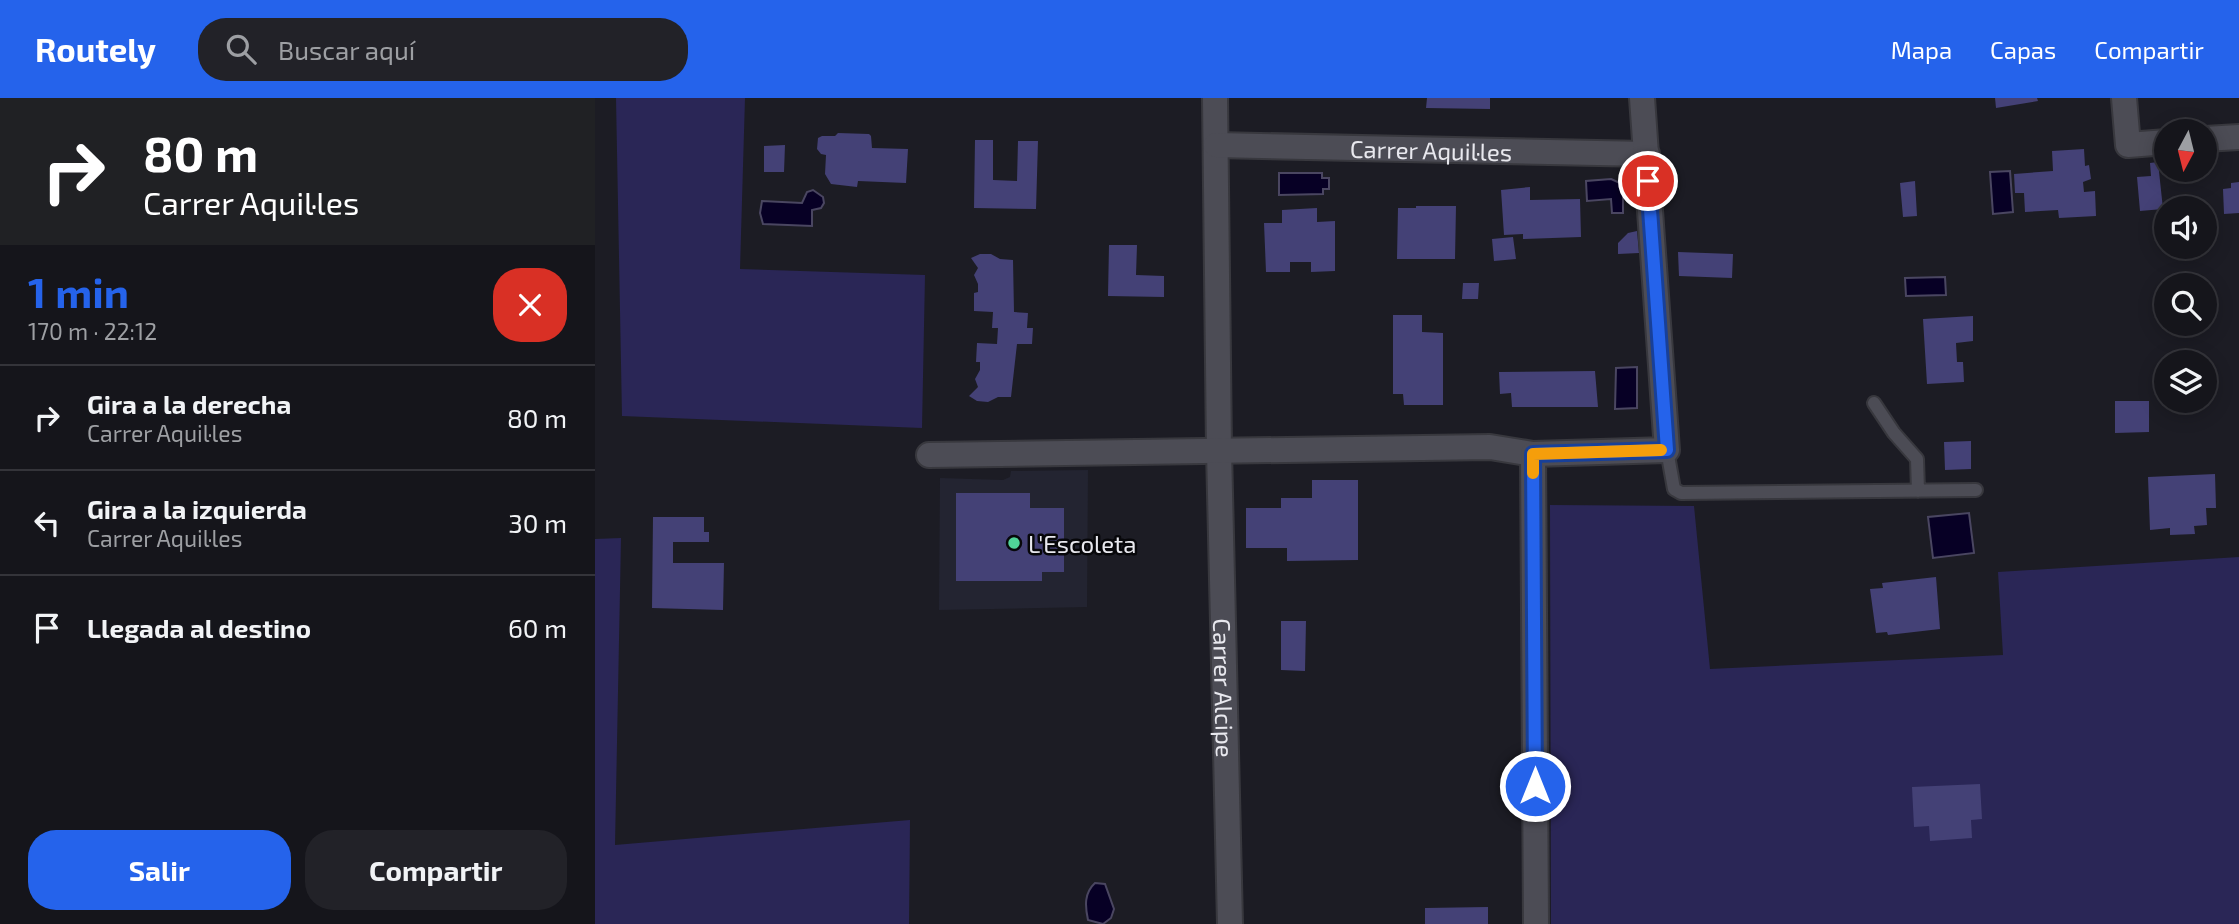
<!DOCTYPE html>
<html lang="es">
<head>
<meta charset="utf-8">
<style>
  :root { --surface:#15151b; --page:#222228; --text:#f1f3f6; --muted:#9d9fa3; --line:#34343a; --accent:#2563eb }
  body { margin:0; font-family:"Exo 2",sans-serif; background:var(--page); color:var(--text); height:100vh; display:flex; flex-direction:column; font-size:26px; white-space:nowrap }
  * { box-sizing:border-box; margin:0 }
  p { font-size:23px; color:var(--muted) }
  .icon { flex:none; width:38px; height:38px; fill:none; stroke:currentColor; stroke-width:2; stroke-linecap:round; stroke-linejoin:round }
  .map { position:relative; flex:1; overflow:hidden }
  .sheet { display:flex; flex-direction:column; background:var(--surface); width:595px }
  .sheet>* { flex:none }
  .guide { background:#202124; color:#fff; overflow:hidden }
  .needle { width:46px; rotate:187deg }
  .tools { position:absolute; left:1559px; top:21px; display:grid; gap:14px }
  .tools a { display:grid; place-items:center; width:63px; height:63px; border-radius:50%; background:var(--surface); box-shadow:0 4px 18px #0003,0 0 0 2px var(--line); font-size:35px }
  .pin { position:absolute; display:grid; place-items:center; width:60px; height:60px; color:#fff; margin:-30px; border:4px solid #fff; border-radius:50%; box-shadow:0 2px 7px #0007 }
  .me { position:absolute; width:77px; margin:-38px; rotate:0deg; stroke-linejoin:round; filter:drop-shadow(0 0 5px #0008) }
  .turn { display:flex; align-items:center; gap:24px; height:147px; padding:0 28px; font-size:32px }
  .turn .icon { width:91px; height:91px; stroke-width:2.5 }
  .turn b { display:block; font-size:49px; line-height:60px }
  .round { display:grid; place-items:center; flex:none; width:74px; height:74px; border-radius:28px; background:var(--page) }
  .summary { display:flex; align-items:center; justify-content:space-between; height:119px; padding:0 28px }
  h1 { font-size:42px; font-weight:700; line-height:52px; color:var(--accent) }
  .cta { display:flex; gap:14px; margin-top:auto; padding:14px 28px }
  .cta a { flex:1; height:80px; border-radius:28px; background:var(--accent); color:#fff; font-size:28px; font-weight:700; line-height:80px; text-align:center }
  .cta a+a { background:var(--page); color:var(--text) }
  ul { padding:0; list-style:none }
  li { display:flex; align-items:center; gap:21px; height:105px; padding:0 28px; border-top:2px solid var(--line) }
  li div { flex:1 }
  li b { display:block; font-size:26px }
  li em { font-style:normal }
  header { display:flex; align-items:center; gap:42px; box-sizing:border-box; height:98px; padding:0 35px; background:var(--accent); color:#fff }
  header strong { font-size:33px }
  nav { display:flex; gap:38px; margin-inline-start:auto; font-size:24px }
  .search { width:490px; height:63px; background:var(--page); display:flex; align-items:center; gap:18px; box-sizing:border-box; padding:0 24px; border-radius:28px; color:var(--muted); font-size:26px }
  main { display:flex; flex:1; min-height:0 }
  .map>svg:first-child { display:block }
  .built { fill:#232431 }
  .green { fill:#2a2656 }
  .water { fill:#070025; stroke:#4a4661; stroke-width:2 }
  .building { fill:#444176 }
  .lines { fill:none; stroke-linecap:round; stroke-linejoin:round }
  .service-casing { stroke:#38383e; stroke-width:16 }
  .minor-casing { stroke:#38383e; stroke-width:28 }
  .service { stroke:#4c4c55; stroke-width:12 }
  .minor { stroke:#4c4c55; stroke-width:24 }
  .route-casing { stroke:#184099; stroke-width:18 }
  .route { stroke:#2563eb; stroke-width:12 }
  .slow { stroke:#f59e0b; stroke-width:12 }
  .poi-dot { fill:#50d398; stroke:#07070a; stroke-width:2.5 }
  .labels { text-anchor:middle; dominant-baseline:central; stroke-width:5; stroke-linejoin:round; paint-order:stroke }
  .street-label { font-size:24px; fill:#e8e8ee; stroke:#07070a }
  .poi-label { font-size:24px; fill:#e8e8ee; stroke:#07070a; text-anchor:start }
</style>
</head>
<body>
<header>
<strong>Routely</strong>
<div class="search"><svg class="icon" aria-label="search" viewBox="0 0 24 24"><circle cx="10" cy="10" r="6"/><path d="M15 15l6 6"/></svg>Buscar aquí</div>
<nav><a>Mapa</a><a>Capas</a><a>Compartir</a></nav>
</header>
<main>
<section class="sheet">
<div class="guide">
<div class="turn"><svg class="icon" aria-label="right" viewBox="0 0 24 24"><path d="M7 20v-9h11M14 6l5 5-5 5"/></svg><div><b>80 m</b>Carrer Aquil·les</div></div>
</div>
<div class="summary"><div><h1>1 min</h1><p>170 m · 22:12</p></div><a class="round" style="background:#d93025;color:#fff"><svg class="icon" aria-label="close" viewBox="0 0 24 24"><path d="M6 6l12 12M18 6L6 18"/></svg></a></div>
<ul>
<li><svg class="icon" aria-label="right" viewBox="0 0 24 24"><path d="M7 20v-9h11M14 6l5 5-5 5"/></svg><div><b>Gira a la derecha</b><p>Carrer Aquil·les</p></div><em>80 m</em></li>
<li><svg class="icon" aria-label="left" viewBox="0 0 24 24"><path d="M17 20v-9H6M10 6l-5 5 5 5"/></svg><div><b>Gira a la izquierda</b><p>Carrer Aquil·les</p></div><em>30 m</em></li>
<li><svg class="icon" aria-label="arrive" viewBox="0 0 24 24"><path d="M6 21V4h12l-3 4 3 4H6"/></svg><div><b>Llegada al destino</b></div><em>60 m</em></li>
</ul>
<div class="cta"><a>Salir</a><a>Compartir</a></div>
</section>
<div class="map">
<svg width="1644" height="826" viewBox="0 0 1644 826">
  <rect width="100%" height="100%" fill="#1c1c24"/>
  <path class="built" d="M493,372L492,509L344,512L345,380L408,382L415,379L416,373Z"/>
  <path class="green" d="M21,0H150L145,171L330,177L327,330L27,318Z
    M955,407L1099,408L1115,571L1408,557L1403,474L1644,459V826H956Z
    M26,440L20,747L315,722L314,826H0V441Z"/>
  <path class="water" d="M1415,73L1418,114L1398,116L1395,74Z
    M684,75H727V80H734V91H728V96L684,97Z
    M1016,81L1025,85L1028,92V115H1017L1016,101L992,103L991,83Z
    M218,92L228,99L229,105L226,110L217,112V128L168,126L165,115L167,103L207,105L212,94Z
    M1350,179L1351,197L1311,198L1310,180Z
    M1042,269V310L1020,311L1021,270Z
    M1374,415L1379,455L1338,460L1333,419Z
    M500,785L510,786L519,811L516,820L508,826L493,822C490,808 489,795 500,785Z"/>
  <path class="building" d="M832,0H895V11L831,10Z
    M1400,0H1442L1443,3L1401,10Z
    M243,35L274,36L276,38L277,50L313,51L311,85L263,83L262,89L236,86L230,76L231,57L226,56L222,51L223,40L227,38H240Z
    M380,42H398V82L422,83L423,43H443L441,111L379,110Z
    M190,47L189,74H169V48Z
    M1489,51L1490,68L1494,67L1496,81L1488,84L1489,94L1500,93L1501,118L1464,120L1463,112L1430,114L1429,95H1420L1419,76L1458,73L1457,53Z
    M1563,64L1568,111L1545,113L1542,79L1556,78L1555,65Z
    M1320,83L1322,118L1308,119L1305,85Z
    M1644,84V115L1629,116L1628,91L1636,90V85Z
    M935,89V102L985,101L986,139L928,141V136L909,137L906,92Z
    M821,108H861L860,161H802L803,110H821Z
    M722,110V124L740,123V173L716,174V164H695V174H671L669,125H687V112Z
    M1042,133L1044,155L1023,156V145L1033,135Z
    M918,139L921,161L899,163L897,141Z
    M514,147H542L541,177L569,178V199L513,198Z
    M1083,154L1138,156L1137,180L1084,178Z
    M385,156H396L405,161L418,162L419,214L433,215L432,230H438L437,246H422L416,299H403L393,304L382,303L374,298L383,289L380,281L385,272V264H381L382,245L402,246L403,230H397L398,214L379,213V195L383,194V186L379,177L383,170L376,160Z
    M868,185H884L883,201H867Z
    M798,217H827V234L848,235V307H809L808,296H798Z
    M1378,218V243L1361,245L1362,264H1368L1369,284L1332,286L1328,221Z
    M1000,273L1003,309H917L916,295L905,296L904,274Z
    M1520,303H1554V334L1520,335Z
    M1376,343V371L1350,372L1349,344Z
    M1620,376L1621,410H1611L1612,427L1599,428L1600,436L1575,437V430L1555,432L1553,379Z
    M717,382H763V462L692,463V450H651V410H686V400H717Z
    M361,395H435V410H469V474H447V483H361Z
    M58,419H109V434H114V444H78V465H129L128,512L57,510Z
    M1341,479L1345,531L1293,537L1292,534L1281,535L1275,491L1288,490L1287,485Z
    M686,523H711L710,573L686,572Z
    M1385,686L1387,721L1376,722L1377,740L1335,743L1334,728L1319,729L1317,689Z
    M893,809V826H830V810Z"/>
  <g class="lines">
    <g class="service-casing">
      <path id="service" d="M1279,305L1299,335L1322,361L1323,393
        M1072,352L1079,391L1086,395L1381,392"/>
    </g>
    <g class="minor-casing">
      <g id="minor">
        <path id="s1" d="M620,0L624,352L635,826"/>
        <path d="M1529,0L1533,47L1572,44"/>
        <path d="M1610,41L1644,39"/>
        <path id="s2" d="M621,47L1052,56"/>
        <path d="M334,357L895,349L938,356"/>
        <path d="M941,826L938,356L1072,352L1047,0"/>
      </g>
    </g>
    <use href="#service" class="service"/>
    <use href="#minor" class="minor"/>
  </g>
  <g class="lines">
    <g class="route-casing">
      <path id="route" d="M940,688L938,356L1072,352L1053,83"/>
    </g>
    <use href="#route" class="route"/>
    <path class="slow" d="M938,375V356L1066,352"/>
  </g>
  <circle class="poi-dot" cx="419" cy="445" r="7"/>
  <g class="labels">
    <g class="street-label">
      <text stroke="none"><textPath href="#s2" startOffset="215">Carrer Aquil·les</textPath></text>
      <text stroke="none"><textPath href="#s1" startOffset="590">Carrer Alcipe</textPath></text>
    </g>
    <g class="poi-label">
      <text x="433" y="445">L'Escoleta</text>
    </g>
  </g>
</svg>
<div class="tools">
<a><svg class="needle" viewBox="-14 -14 28 28"><path d="M0-13l5 13h-10z" fill="#e53935"/><path d="M0 13l5-13h-10z" fill="#9d9fa3"/></svg></a>
<a><svg class="icon" aria-label="sound" viewBox="0 0 24 24"><path d="M4 9h4l5-4v14l-5-4H4zM17 9q2 3 0 6"/></svg></a>
<a><svg class="icon" aria-label="search" viewBox="0 0 24 24"><circle cx="10" cy="10" r="6"/><path d="M15 15l6 6"/></svg></a>
<a><svg class="icon" aria-label="layers" viewBox="0 0 24 24"><path d="M12 4l9 5-9 5-9-5zM3 14l9 5 9-5"/></svg></a>
</div>
<div class="pin" style="left:1053px;top:83px;background:#d93025"><svg class="icon" aria-label="arrive" viewBox="0 0 24 24"><path d="M6 21V4h12l-3 4 3 4H6"/></svg></div>
<svg class="me" style="left:940px;top:688px" viewBox="-20 -20 40 40"><circle r="17" fill="#2563eb" stroke="#fff" stroke-width="3"/><path d="M0-11L8 9 0 5-8 9z" fill="#fff"/></svg>
</div>
</main>
</body>
</html>
